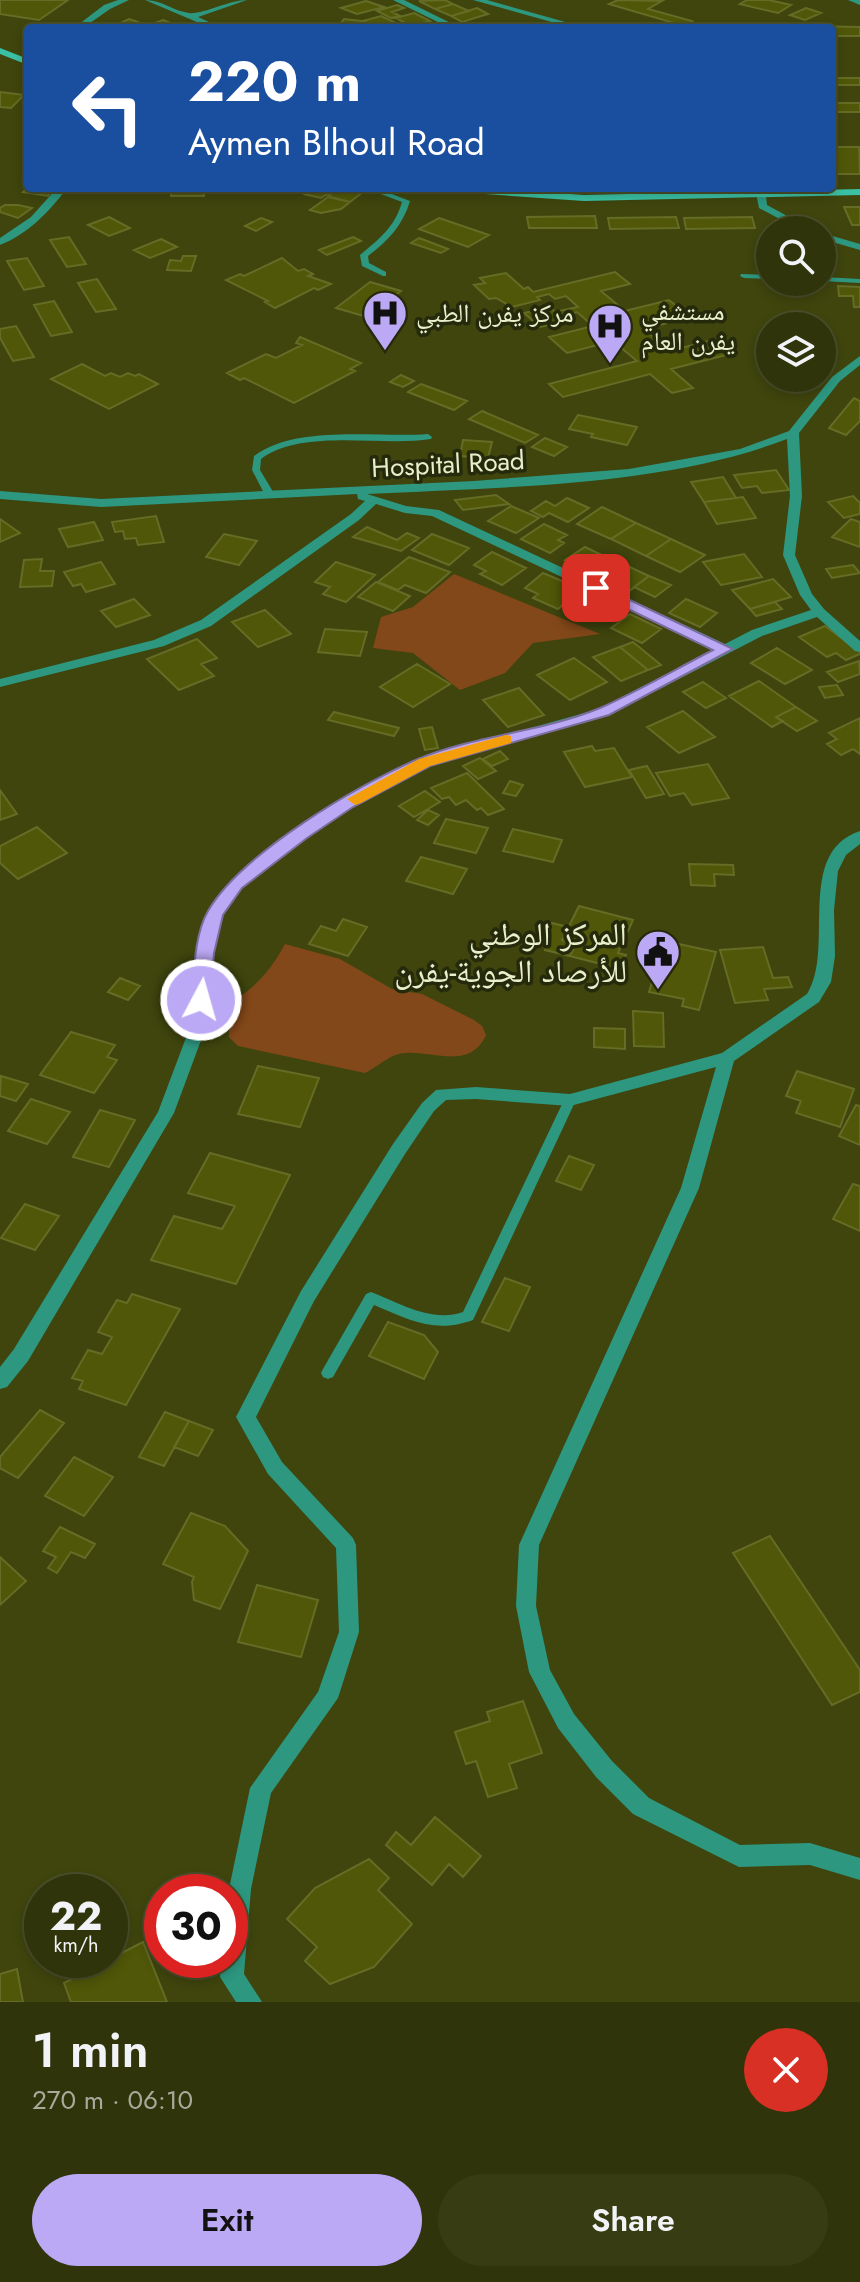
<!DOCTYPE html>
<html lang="en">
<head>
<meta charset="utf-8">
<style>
  :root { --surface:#2f340a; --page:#373c13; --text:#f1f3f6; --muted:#a7aa9c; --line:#4a4f2b; --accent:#bca9f5 }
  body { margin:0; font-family:Jost,"Noto Naskh Arabic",sans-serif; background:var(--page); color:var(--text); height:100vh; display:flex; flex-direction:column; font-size:30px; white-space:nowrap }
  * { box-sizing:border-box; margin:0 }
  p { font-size:26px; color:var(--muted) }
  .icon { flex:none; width:44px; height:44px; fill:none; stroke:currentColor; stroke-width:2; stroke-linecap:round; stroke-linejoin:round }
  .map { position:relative; height:2002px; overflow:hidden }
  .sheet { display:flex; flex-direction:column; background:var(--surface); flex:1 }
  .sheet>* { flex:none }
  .top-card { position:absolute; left:24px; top:24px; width:812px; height:168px; border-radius:8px; box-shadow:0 4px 12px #0003,0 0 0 2px var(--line); background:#1a4fa0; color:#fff; overflow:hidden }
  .buttons { position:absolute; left:756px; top:216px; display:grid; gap:16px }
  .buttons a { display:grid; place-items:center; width:80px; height:80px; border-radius:50%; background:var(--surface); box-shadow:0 4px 12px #0003,0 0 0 2px var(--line); font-size:40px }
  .speed { position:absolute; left:24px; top:1874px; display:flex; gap:16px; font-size:40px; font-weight:700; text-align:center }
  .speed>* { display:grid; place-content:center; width:104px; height:104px; border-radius:50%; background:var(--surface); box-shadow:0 4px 12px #0003,0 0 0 2px var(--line); line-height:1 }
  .speed small { font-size:20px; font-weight:400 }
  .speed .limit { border:12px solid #d22; background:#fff; color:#111 }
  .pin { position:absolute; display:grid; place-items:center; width:68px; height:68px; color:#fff; margin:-34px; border-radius:16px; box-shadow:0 4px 12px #0006 }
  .me { position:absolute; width:88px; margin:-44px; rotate:6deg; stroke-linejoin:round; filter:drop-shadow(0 0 6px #0008) }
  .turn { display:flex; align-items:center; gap:28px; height:168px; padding:0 32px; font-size:36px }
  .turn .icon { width:104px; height:104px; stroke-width:2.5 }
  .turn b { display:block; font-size:56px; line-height:68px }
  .round { display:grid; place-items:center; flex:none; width:84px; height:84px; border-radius:42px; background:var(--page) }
  .overview { display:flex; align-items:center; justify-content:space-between; height:136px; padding:0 32px }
  h1 { font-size:48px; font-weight:600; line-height:60px }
  .button { display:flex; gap:16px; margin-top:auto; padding:16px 32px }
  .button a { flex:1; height:92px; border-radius:48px; background:var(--accent); color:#111; font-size:32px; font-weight:600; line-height:92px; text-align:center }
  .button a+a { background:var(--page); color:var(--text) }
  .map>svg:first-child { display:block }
  .green { fill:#834819 }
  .building { fill:#505708; stroke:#646c25; stroke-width:2 }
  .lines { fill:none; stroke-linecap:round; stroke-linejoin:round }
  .service { fill:#2d9780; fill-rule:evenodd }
  .minor { fill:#2d9780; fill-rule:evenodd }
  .secondary { fill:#3ac1a4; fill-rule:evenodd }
  .route { fill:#bca9f5; stroke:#7a6e9f; stroke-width:2 }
  .slow { fill:#f59e0b }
  .labels { text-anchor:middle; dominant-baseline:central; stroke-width:7; stroke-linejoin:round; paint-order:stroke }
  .far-poi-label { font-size:26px; fill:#e9efcb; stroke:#262a0c; text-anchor:start }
  .far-street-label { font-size:26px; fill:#e9efcb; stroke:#262a0c }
  .poi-label { font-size:32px; fill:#e9efcb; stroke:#262a0c; text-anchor:end }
</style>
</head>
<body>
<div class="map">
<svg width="860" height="2002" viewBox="0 0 860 2002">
  <rect width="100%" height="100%" fill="#3f450d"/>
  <path class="green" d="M454,574L600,634L533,643L505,673L460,690L413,653L373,648L381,617L413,607Z
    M285,944L340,959L392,989L422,994L474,1020L482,1026L486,1035C468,1076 420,1043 393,1056C384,1060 375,1068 365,1073L238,1046L229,1037V1005C255,987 270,972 285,944Z"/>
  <path class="building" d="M0,0H68L39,20L0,14Z
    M445,0L453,4L435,9L419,1Z
    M618,0L662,1L648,9L692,21L684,26L609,4Z
    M747,0H769L791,5L778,13L740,4Z
    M366,1L384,7L357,14L341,8Z
    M453,4L469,11L451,16L435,9Z
    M397,5L404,8L392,12L400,16L391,18L377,11Z
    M477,8L488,14L462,22L451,16Z
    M806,8L821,13L805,20L790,15Z
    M414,13L430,21L411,26L396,18Z
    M381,16L396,23L378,28L363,21Z
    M129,19L147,25L140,28H110Z
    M344,19L362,21L356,28H337Z
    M163,20L180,27H144Z
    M810,26L860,27V36H839L832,35V28Z
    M832,78H860V85H832Z
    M0,92L24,95L11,108L0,107Z
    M832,103H860V112H832Z
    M832,147H859L860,174H832Z
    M28,187V188H53L48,196L23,192Z
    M172,188H204V196H171Z
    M300,188H336L321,198L304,194Z
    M339,188H347L363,192L350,202L328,196Z
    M328,197L350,202L341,209L321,213L310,210Z
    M5,205H18L32,208L18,218L0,212V208Z
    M844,207H860V225H852Z
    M595,216L597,228H529L527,217Z
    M109,217L130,228L109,236L88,225Z
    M676,217L679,228L610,229L608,218Z
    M752,217L755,228L686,229L684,218Z
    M261,218L272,222L256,231L245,226Z
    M439,218L489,235L468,247L419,229Z
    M69,237L86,264L67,267L50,240Z
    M353,237L361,241L327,255L319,250Z
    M419,238L448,249L441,253L411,243Z
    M161,239L177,247L150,258L134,250Z
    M183,256H196L191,271L167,270L170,260L181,261Z
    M27,258L44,286L24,290L7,261Z
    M282,258L298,271L304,269L313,274L308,276L331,284L318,290L314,288L275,308L265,302L268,301L226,280L240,274L244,276Z
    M615,272L630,284L601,291L625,311L669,300L690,317L644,329L670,351L712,340L730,354L671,369L693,388L672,393L650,374L563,397L549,384L637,361L613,341L567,353L549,337L593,326L577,312L562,316L567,321L540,327L524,313L550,307L555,312L578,307L566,296L555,299L549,294L537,297L540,300L512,307L496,298L489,299L474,285L485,283L480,278L506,273L524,289L528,287L533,292Z
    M97,279L116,309L96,312L78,283Z
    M370,282L401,291L367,317L336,308Z
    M838,286L860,287V307H854L853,296H839Z
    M54,301L72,332L51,336L34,305Z
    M16,326L34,357L13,361L0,338V329Z
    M300,337L361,363L350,369L355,371L294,403L244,378L240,380L227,373L266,354L276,358L302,345L296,343Z
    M82,364L105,376L111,373L120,377L128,373L135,376L139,374L158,384L109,409L51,379Z
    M401,375L414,381L403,387L390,382Z
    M421,384L467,401L454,410L408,392Z
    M854,398L860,401V421L846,435L829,428Z
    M482,411L538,435L525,443L469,419Z
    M578,415L637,427L627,445L591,437L593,434L569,429Z
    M545,438L567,447L554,456L532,447Z
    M463,440L492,442L488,458L460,456Z
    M776,470L789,490L762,493L757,486L742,488L734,475Z
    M723,477L736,498L704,502L691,482Z
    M496,495L509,504L463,510L455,500Z
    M853,496L860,503V514L844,518L828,502Z
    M743,497L756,518L717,524L704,502Z
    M567,498L589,508L568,522L549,513L543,517L531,511L546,501L555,506Z
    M511,506L539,518L516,533L488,521Z
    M602,507L636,523L611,539L577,524Z
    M156,516L164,542L138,545L136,538L125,539L123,531L115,532L112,522Z
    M0,519L20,533L0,542Z
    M851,519L860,522V547L832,537Z
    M94,522L103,540L68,547L59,529Z
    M636,523L671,539L646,556L611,539Z
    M544,524L567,535L558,540L564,543L550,553L521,539Z
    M367,527L397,540L407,533L419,538L401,551L353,537Z
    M224,534L257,541L239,565L206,557Z
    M432,534L469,548L449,565L412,550Z
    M671,539L705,555L680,572L646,556Z
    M585,547L610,559L591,572L565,560Z
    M492,552L526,568L502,585L480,574L486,571L474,565Z
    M744,554L762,577L721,585L703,562Z
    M409,557L450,572L426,593L405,585L398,590L378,582Z
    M42,559L40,571H54L52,586L20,587L24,560Z
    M101,562L115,584L86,592L81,584L73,586L64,572Z
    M336,562L375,575L346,602L323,594L330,587L315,582Z
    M621,563L649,576L628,592L599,579Z
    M853,565L860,573L832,578L826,569Z
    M543,573L581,589L558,609L533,598L538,594L525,588Z
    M649,576L671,585L655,597L634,587Z
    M773,579L791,597L750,609L732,590Z
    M376,582L410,596L393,611L358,597Z
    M134,599L150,615L116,627L101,611Z
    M686,599L717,613L700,627L669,613Z
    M775,602L782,609L756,616L750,609Z
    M265,610L291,634L258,647L232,622Z
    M630,614L661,629L642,643L611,628Z
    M825,626L860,652V654L846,660L836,653L827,657L799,637Z
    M325,629L367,632L360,656L318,652Z
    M197,639L217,658L201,664L214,676L179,690L147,659Z
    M633,642L661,665L648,670L620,647Z
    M620,647L648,670L621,681L593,657Z
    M777,648L812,670L785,684L751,663Z
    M574,658L607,682L570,700L537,675Z
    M859,661L860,674L838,682L827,672Z
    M417,664L450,684L413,707L380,687Z
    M759,681L796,707L776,717L783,721L772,727L729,696Z
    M703,682L726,698L706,708L683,692Z
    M837,685L843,695L825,698L819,687Z
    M519,688L544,715L508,727L483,700Z
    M796,707L817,721L797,731L776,717Z
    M683,711L715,737L679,753L647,727Z
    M334,712L399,728L394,736L328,720Z
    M860,718V754L853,749L841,755L827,744L837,739L829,733Z
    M432,727L438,748L425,750L419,729Z
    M592,746L595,751L614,748L632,777L585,787L564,752Z
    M500,751L508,759L492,766L483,759Z
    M480,758L496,771L478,779L463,766Z
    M708,764L729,798L692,805L684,793L670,796L656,773Z
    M647,766L664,794L646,798L629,770Z
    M467,773L504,809L488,815L481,808L477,810L466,800L456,805L449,797L442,799L431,788Z
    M510,781L523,785L516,796L503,793Z
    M0,790L17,814L0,820Z
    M425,791L440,802L414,817L399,806Z
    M428,810L439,815L428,825L417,820Z
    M446,819L488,828L476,853L434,843Z
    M37,827L67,853L18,879L0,863V846Z
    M513,829L562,840L553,862L503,851Z
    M421,857L467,869L453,894L406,881Z
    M689,864L733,865L734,875L714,874L715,886L691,885Z
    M579,906L633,920L618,953L626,955L620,969L570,956L576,944L562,940Z
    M343,919L367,927L348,956L309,944L321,926L336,931Z
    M552,923L568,927L562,940L576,944L570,956L545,950L550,939L545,938Z
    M665,941L716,952L699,1010L682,1006L684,999L649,992Z
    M763,947L773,978L788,977L792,987L764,989L768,1000L735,1003L720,950Z
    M120,978L140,986L128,1000L108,992Z
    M633,1011L663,1013L664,1047L634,1046Z
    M594,1028L625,1029V1049L594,1047Z
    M71,1032L115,1045L107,1057L117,1060L94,1093L40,1075Z
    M258,1066L319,1078L300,1127L238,1114Z
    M797,1071L854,1089L840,1127L796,1113L801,1101L786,1096Z
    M1,1076L28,1084L16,1101L0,1096Z
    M31,1099L70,1112L47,1144L8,1131Z
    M856,1105L860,1106V1145L839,1136Z
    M100,1110L135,1120L109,1167L73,1157Z
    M210,1153L290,1175L236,1284L151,1260L174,1216L222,1229L235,1206L188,1193Z
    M569,1156L594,1165L581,1190L556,1181Z
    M853,1184L860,1186V1231L833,1219Z
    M25,1204L59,1216L35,1250L1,1238Z
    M505,1278L530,1287L509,1331L482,1322Z
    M132,1294L180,1309L126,1405L79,1389L83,1381L72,1378L88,1350L102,1354L112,1337L98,1332L117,1300L127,1303Z
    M388,1322L424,1335L438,1352L424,1379L369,1356Z
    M40,1410L64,1423L18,1478L0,1468V1457Z
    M165,1412L189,1421L164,1466L139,1457Z
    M189,1421L213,1430L198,1456L174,1447Z
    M74,1457L113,1477L84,1516L45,1496Z
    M191,1513L225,1526L248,1551L220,1609L194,1600L192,1582L194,1577L163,1564Z
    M60,1527L95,1544L85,1558L71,1552L57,1573L48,1568L56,1557L43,1551Z
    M770,1536L860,1670V1692L832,1705L733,1553Z
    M0,1557L26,1581L0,1605Z
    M257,1585L318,1600L301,1657L238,1642Z
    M523,1701L542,1753L509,1764L517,1788L488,1797L476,1761L466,1764L455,1732L490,1721L487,1712Z
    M435,1817L481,1856L463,1877L449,1864L432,1885L386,1845L396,1832L411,1845Z
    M369,1859L389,1878L378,1890L412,1924L374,1967L330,1984L305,1961L317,1947L287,1919L315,1888Z
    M143,1942L167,2002H71L64,1983Z
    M17,1969L23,2002H0V1974Z"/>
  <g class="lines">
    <path class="service" d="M365,188H376L410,201C403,225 388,241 368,256L369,263L386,272V276H383L362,266L360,255C379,239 395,227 402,202Z
      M741,274L770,275V279L744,278L740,276Z
      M822,277L860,279V283L822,281Z
      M428,434L432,437L431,439C381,447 303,428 261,459L260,470L275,495L270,498L265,495L252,470L254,456C297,424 376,438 428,434Z
      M570,1095L574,1097L576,1100L473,1320C435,1334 410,1320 374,1305L333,1377L328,1379L323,1377L321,1373L323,1369L366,1294L371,1292C400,1303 431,1323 463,1312L564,1100L566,1097Z"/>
    <path class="minor" d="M118,0H129L110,9L83,28H74L104,5Z
      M145,0C162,0 173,11 189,13C202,15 229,0 247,0L198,17L222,28H211Z
      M393,0H404L461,28H450Z
      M473,0H487L587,28H573Z
      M848,0H860V5Z
      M57,188H67C49,212 28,234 0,245V238L31,217Z
      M755,188H765L767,205L813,230H800L759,208Z
      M822,233L860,244V250L822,239Z
      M860,356V365L840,381L799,433L802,496L795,555L812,594L824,609L860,641V652L855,651L817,617L762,636L609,715L429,765L352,806L283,852L241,888L221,915L213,953L203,1035L174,1113L28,1361L7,1387L0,1389V1367L14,1349L158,1112L187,1035L197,953L206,914L231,880L273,846L342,800L419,759L599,709L715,649L432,516L405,513L376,504L359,520L211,626L164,646L0,687V679L154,640L201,620L351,514L365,501L358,499L357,494L101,507L0,499V491L101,499L474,481L629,469L740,449L789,431L832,377ZM787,439L790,496L783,555L800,595L811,610L752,630L725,644L439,510L406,506L367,494C502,487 662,487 787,439Z
      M860,831V844L846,855L838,871L834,910L835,956L831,982L819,1002L734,1061L699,1188L539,1545L536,1606L550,1670L574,1714L612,1761L649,1798L740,1845L810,1843L860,1858V1880L810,1865L739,1867L633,1814L596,1777L558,1728L529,1672L516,1606L519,1545L681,1188L716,1067L570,1106L476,1099L446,1100L434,1111L405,1154L314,1301L256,1417L282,1462L353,1538L356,1545L359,1632L338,1698L271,1793L251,1889L244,1974L262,2002H236L220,1977L222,1960H230L229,1889L250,1788L318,1692L339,1632L336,1548L268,1474L236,1417L301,1291L393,1144L422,1103L436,1090L476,1087L570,1094L722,1053L807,994C836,949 794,853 860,831Z"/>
    <path class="secondary" d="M0,48L28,59V65L0,54Z
      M437,188H483L584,195L860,189V195L584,201L442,191Z"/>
  </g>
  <path class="route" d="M596,584L733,649L609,715L430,766L353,807L307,838L242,888L223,915L214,953L210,1000L207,1005H194L192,1000C194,973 194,935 208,911C241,854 357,785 418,759C475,735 542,732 600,708C638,691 676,669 713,650L591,591V585Z"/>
  <path class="slow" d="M506,735L511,736V743L430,766L361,803L355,805L347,799L419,759Z"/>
  <defs>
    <g id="hospital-pin" transform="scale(2.3)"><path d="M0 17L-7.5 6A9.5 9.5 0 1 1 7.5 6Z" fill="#bca9f5" stroke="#262a0c"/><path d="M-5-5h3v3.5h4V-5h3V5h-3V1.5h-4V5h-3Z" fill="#111"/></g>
    <g id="civic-pin" transform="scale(2.3)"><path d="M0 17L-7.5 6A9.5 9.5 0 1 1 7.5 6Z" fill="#bca9f5" stroke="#262a0c"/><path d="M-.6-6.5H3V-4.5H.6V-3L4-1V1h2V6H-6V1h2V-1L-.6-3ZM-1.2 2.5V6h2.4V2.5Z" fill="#111"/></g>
  </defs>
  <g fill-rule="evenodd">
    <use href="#hospital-pin" x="385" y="313"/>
    <use href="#hospital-pin" x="610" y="326"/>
    <use href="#civic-pin" x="658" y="952"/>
  </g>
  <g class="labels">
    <g class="far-poi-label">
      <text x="641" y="311">مستشفي<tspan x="641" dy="30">يفرن العام</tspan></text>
      <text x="416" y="313">مركز يفرن الطبي</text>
    </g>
    <g class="far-street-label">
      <text transform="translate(448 464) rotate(-3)">Hospital Road</text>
    </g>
    <g class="poi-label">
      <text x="627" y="934">المركز الوطني<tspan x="627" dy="37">للأرصاد الجوية-يفرن</tspan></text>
    </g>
  </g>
</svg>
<div class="buttons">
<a><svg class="icon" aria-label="search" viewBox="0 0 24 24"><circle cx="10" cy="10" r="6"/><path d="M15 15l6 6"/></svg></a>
<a><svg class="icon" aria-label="layers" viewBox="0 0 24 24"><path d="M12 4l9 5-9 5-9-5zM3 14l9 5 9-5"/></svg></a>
</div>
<div class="speed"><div>22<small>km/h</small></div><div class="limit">30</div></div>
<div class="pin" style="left:596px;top:588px;background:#d93025"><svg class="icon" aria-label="arrive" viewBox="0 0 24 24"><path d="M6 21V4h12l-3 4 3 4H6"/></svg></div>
<svg class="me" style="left:201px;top:1000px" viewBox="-20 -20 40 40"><circle r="17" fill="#bca9f5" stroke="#fff" stroke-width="3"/><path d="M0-11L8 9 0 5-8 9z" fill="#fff"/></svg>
<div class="top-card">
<div class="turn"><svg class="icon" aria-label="left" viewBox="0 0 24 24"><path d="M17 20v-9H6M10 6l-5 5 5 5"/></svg><div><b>220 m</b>Aymen Blhoul Road</div></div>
</div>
</div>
<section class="sheet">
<div class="overview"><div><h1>1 min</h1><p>270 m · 06:10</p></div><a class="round" style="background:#d93025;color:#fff"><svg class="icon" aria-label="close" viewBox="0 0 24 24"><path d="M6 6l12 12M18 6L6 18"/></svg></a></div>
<div class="button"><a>Exit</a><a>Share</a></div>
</section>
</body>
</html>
